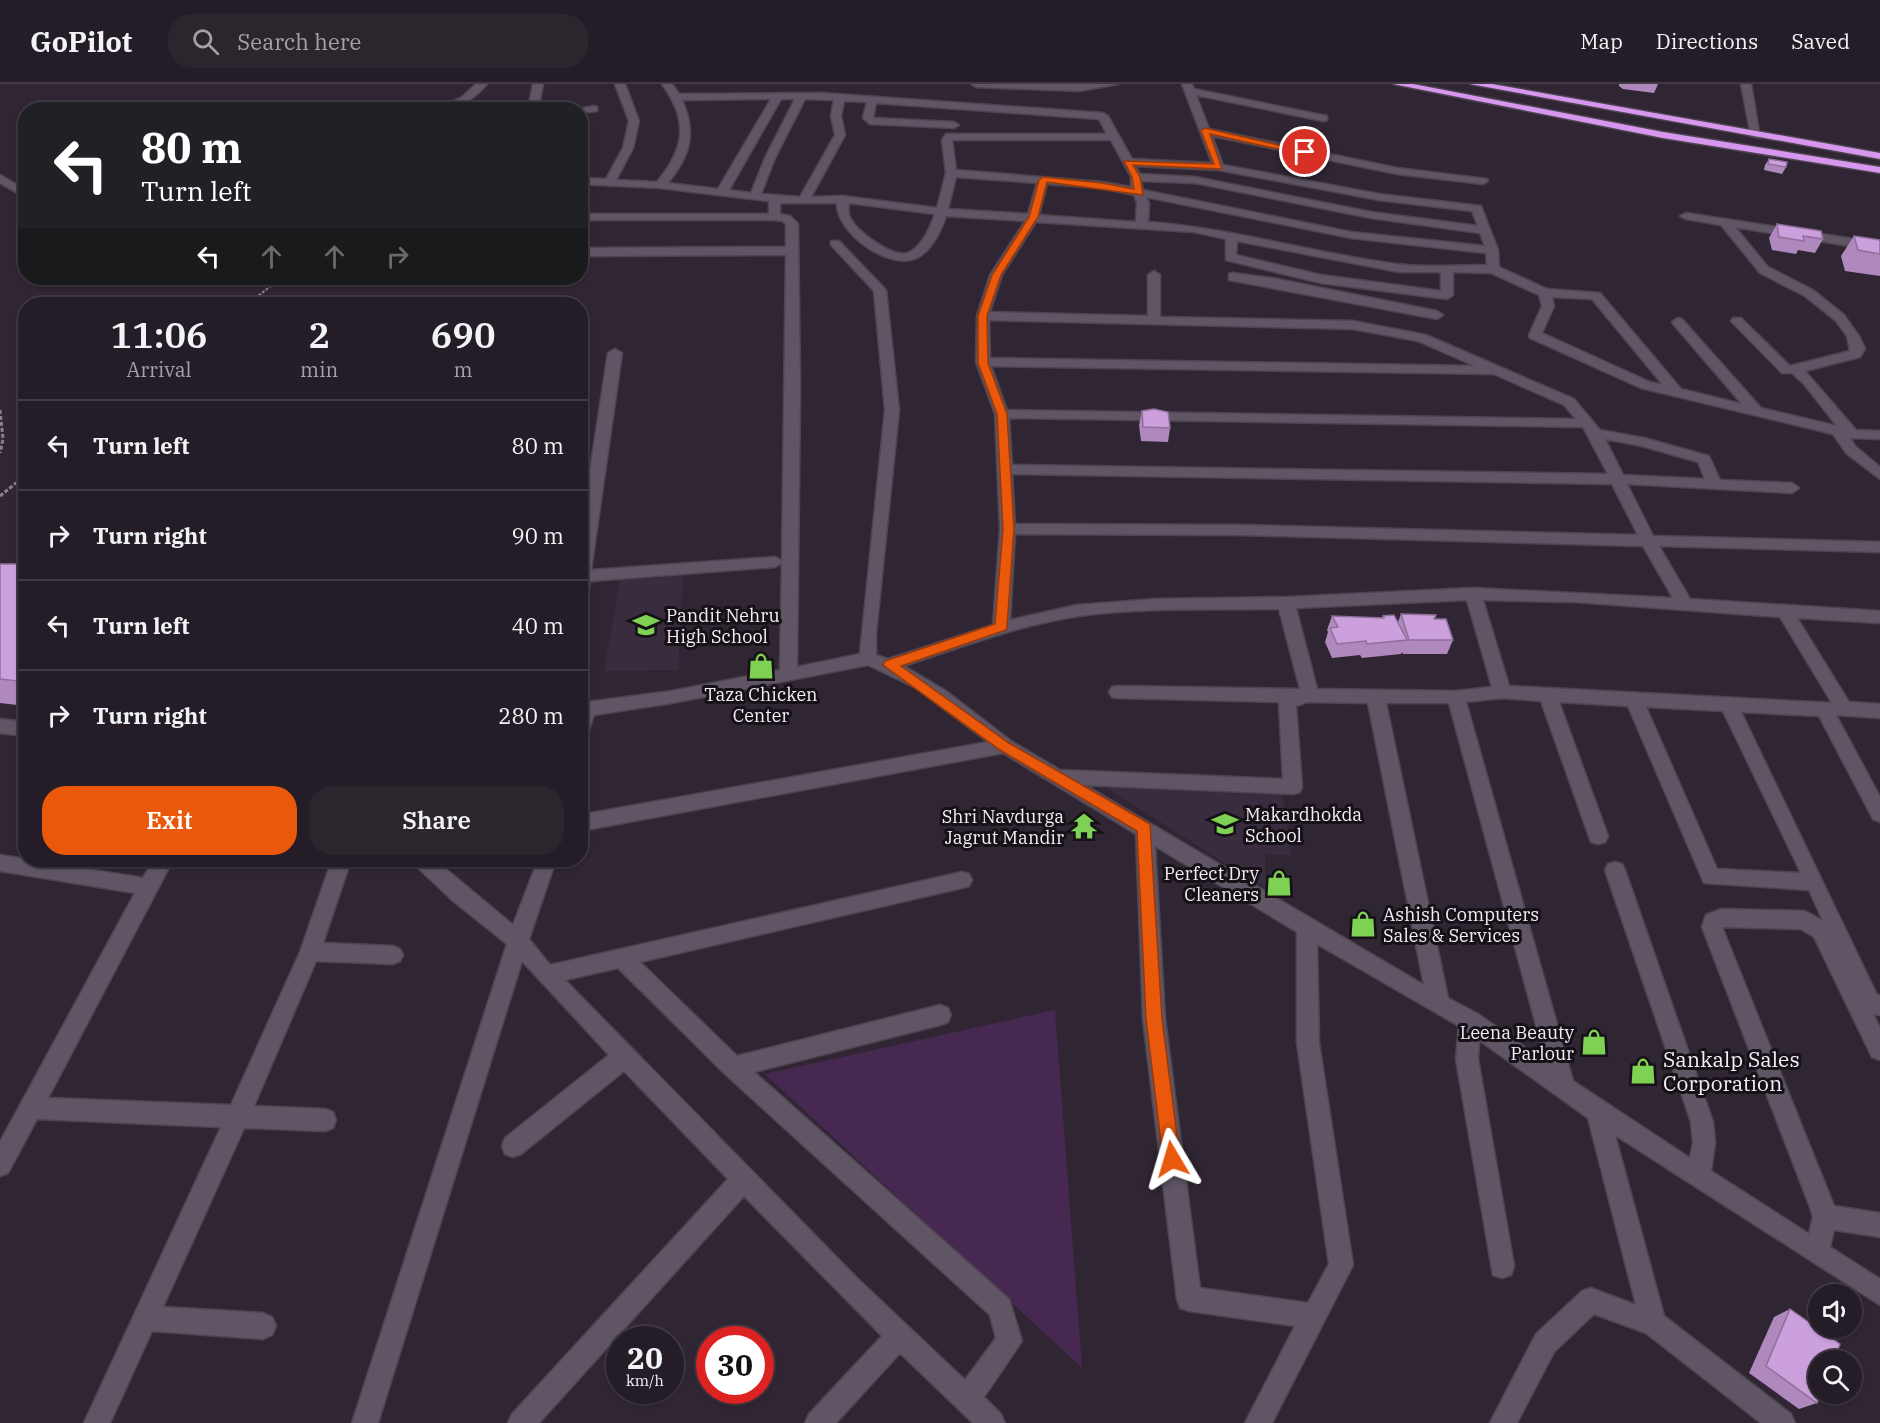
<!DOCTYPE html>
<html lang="en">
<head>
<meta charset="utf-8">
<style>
  :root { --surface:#241c26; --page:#2c252e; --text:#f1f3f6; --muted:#a3a1a7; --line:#413a43; --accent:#ea580c }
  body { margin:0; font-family:"IBM Plex Serif",serif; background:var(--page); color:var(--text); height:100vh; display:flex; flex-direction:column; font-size:22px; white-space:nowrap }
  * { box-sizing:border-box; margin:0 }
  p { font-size:20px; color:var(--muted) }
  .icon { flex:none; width:33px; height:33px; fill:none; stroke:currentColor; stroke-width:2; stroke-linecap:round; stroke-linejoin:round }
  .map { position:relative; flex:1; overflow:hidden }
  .details { position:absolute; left:18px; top:213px; width:570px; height:570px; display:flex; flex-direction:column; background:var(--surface); border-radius:24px; box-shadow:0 2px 4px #0004,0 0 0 2px var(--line) }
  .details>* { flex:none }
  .guide { position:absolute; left:18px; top:18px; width:570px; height:183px; border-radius:24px; box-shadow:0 2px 4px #0004,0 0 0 2px var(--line); background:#202124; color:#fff; overflow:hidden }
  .fabs { position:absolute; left:1808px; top:1200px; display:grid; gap:12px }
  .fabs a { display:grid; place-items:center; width:54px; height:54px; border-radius:50%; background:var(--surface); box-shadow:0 2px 4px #0004,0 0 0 2px var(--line); font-size:30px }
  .speed { position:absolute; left:606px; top:1242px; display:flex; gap:12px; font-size:30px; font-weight:700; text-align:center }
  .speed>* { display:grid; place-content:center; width:78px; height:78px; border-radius:50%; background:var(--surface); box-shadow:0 2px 4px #0004,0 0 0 2px var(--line); line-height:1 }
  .speed small { font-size:15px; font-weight:400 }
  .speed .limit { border:9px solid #d22; background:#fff; color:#111 }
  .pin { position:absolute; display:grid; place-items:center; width:51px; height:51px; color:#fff; margin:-26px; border:3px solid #fff; border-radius:50%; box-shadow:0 2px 6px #0007 }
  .me { position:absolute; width:66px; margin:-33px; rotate:353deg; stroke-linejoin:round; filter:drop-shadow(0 0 4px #0008) }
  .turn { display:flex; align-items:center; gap:21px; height:126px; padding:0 24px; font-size:27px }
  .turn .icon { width:78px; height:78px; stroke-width:2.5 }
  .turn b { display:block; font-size:42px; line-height:51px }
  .lanes { display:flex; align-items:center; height:57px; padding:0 24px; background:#0003; justify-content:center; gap:30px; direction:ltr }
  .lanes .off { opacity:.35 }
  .eta { display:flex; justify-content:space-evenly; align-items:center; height:102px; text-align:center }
  .eta b { font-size:36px; font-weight:600; line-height:42px }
  .action { display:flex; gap:12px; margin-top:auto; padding:12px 24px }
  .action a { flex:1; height:69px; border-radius:24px; background:var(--accent); color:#fff; font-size:24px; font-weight:600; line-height:69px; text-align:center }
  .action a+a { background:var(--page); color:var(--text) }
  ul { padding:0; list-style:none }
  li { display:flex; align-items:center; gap:18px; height:90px; padding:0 24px; border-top:2px solid var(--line) }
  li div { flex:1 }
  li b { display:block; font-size:22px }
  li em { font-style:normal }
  header { display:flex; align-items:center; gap:36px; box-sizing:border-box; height:84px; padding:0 30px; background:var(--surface); border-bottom:2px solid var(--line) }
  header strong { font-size:28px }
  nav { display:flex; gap:33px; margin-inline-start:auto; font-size:21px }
  .search { width:420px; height:54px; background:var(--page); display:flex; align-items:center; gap:15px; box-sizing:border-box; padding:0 21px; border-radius:24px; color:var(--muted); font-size:22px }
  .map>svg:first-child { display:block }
  .built { fill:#3a2c3f }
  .green { fill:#462851 }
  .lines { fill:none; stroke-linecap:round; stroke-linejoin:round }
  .minor-casing { stroke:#4d4450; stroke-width:3 }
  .highway-casing { stroke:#4d4450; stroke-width:3 }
  .path-far1 { stroke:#8a818c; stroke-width:2; stroke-dasharray:3 1.5; stroke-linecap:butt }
  .path { stroke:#8a818c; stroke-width:3; stroke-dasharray:4 2; stroke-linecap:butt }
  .minor { fill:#605565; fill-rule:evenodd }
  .highway { fill:#d797ef; fill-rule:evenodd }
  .wall { fill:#af89be }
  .building { fill:#cc9fdd; stroke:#8f6f9b; stroke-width:1.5 }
  .route { fill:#ea580c; stroke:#983908; stroke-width:1.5 }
  .labels { text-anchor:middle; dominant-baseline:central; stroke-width:6; stroke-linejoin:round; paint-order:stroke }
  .poi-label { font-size:18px; fill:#f4edf6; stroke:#151117; text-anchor:start }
  .near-poi-label { font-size:21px; fill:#f4edf6; stroke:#151117; text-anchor:start }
</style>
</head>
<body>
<header>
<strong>GoPilot</strong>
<div class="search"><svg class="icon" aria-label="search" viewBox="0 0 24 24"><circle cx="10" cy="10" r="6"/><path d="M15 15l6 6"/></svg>Search here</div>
<nav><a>Map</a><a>Directions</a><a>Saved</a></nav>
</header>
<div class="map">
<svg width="1880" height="1339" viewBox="0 0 1880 1339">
  <rect width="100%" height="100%" fill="#302633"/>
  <path class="built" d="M683,492L678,586L604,587L620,496Z
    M1105,703L1282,709L1292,771L1265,770L1266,805Z"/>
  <path class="green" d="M1055,926L1082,1284L765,990Z"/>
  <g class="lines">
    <g class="minor-casing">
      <path id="minor" d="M476,0H487C471,19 454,26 429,26L461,14Z
        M533,0H543L538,26H528Z
        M615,0H625L639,37L633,64L616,96L657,98C685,64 689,37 662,0H672L679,10L821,9L1103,29L1108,32L1132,75L1212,79L1182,0H1192L1194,5L1327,32V36L1323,37L1196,11L1209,45L1397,84L1487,95L1488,97L1483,100L1397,90L1212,52L1223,81L1379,110L1481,122L1498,166L1499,183L1547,205L1600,209L1681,305L1742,320L1674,241L1672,238L1678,234L1682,235L1761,324L1837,342L1804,300L1792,289H1782L1731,237L1733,234H1741L1790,282L1850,267L1847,252L1836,237L1805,212L1760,189L1721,141L1686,135L1680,132L1686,129L1880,159V167L1735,143L1768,183L1813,206L1844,231L1859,252L1865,265L1860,273L1805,287L1856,346L1880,347V355L1850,354L1856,363L1880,383V395L1846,369L1833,350L1641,304L1530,254L1529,251L1542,222L1539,211L1491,189L1453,188V211L1447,215L1321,199L1226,176V155L1194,148L1036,138L1002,191L990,228L1148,232V191L1154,187L1160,191V233L1353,237L1426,251L1574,315L1600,346L1644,354L1709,372L1720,396L1792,399L1799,404L1792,409L1627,400L1653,452L1880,458V468L1659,462L1690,515L1880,527V539L1797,534L1849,618L1880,620V634L1836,631L1880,713V738L1873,735L1819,632L1741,628L1877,911H1880V931L1873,930L1880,944V976L1872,973L1814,853L1801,845L1722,843L1834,1122L1880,1129V1153L1834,1146L1830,1163L1880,1195V1221L1615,1051L1664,1232L1791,1330L1795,1339H1761L1646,1249L1594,1230L1554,1268L1517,1339H1490L1536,1250L1582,1207L1591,1204L1636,1221L1588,1034L1479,956L1478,975L1514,1182L1511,1191L1502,1194L1493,1191L1456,975L1459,942L1317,860L1319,959L1353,1181L1272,1339H1245L1295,1242L1189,1227L1180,1224L1177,1215L1143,935L1136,750L1003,669L580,747V731L988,658L916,604L868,581L672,619L594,631L586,654L580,656V619L672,607L780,586L782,479L775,483L590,497L588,509L580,514V453L608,269L615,265L622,269L591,486L775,473L782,477L786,171L580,172V164L786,163V141L783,137L774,136H580V130H769V117L660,104L580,100V94L606,95L623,64L629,37ZM771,15L718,105L668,99C690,72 697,49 682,16ZM781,15H795L765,74L751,109L729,106ZM805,15L834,16L831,32L835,51L800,113L761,110L775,74ZM844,17L867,18L863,34L870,40L954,44L959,41L954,38L873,34L876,19L1099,35L1107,50H946L942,56L946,89L937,124L843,112L811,113L845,51L841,32ZM952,56H1111L1131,93V103L1102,98L956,86ZM1135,82L1219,86L1379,116L1472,127L1478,142L1371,128L1195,93L1140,90ZM956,93L1037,99L1028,130L948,125ZM1141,97L1195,99L1371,134L1480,149L1485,162L1351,148L1143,106ZM1047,100L1102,104L1134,111L1137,119L1136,138L1039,131ZM1146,113L1351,154L1486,169L1487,181C1457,181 1425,184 1396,180C1312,169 1232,144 1148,138L1149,119ZM780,119H837C836,149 889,187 917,174C932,166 941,147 946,132L1025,137L990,191L977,232L976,278L995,330L1000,445L993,541L888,575L876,571V549L899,326L886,206L839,157H831V161L874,207L885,326L860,570L797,583L800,304L798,140L790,132L780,130ZM849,119L935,130C930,144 922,163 908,169C894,175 854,146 850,133C848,129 848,124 849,119ZM1237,157L1399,188H1441V207L1321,191L1236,171ZM1552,213L1592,215L1663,301L1650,298L1542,249L1554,222ZM989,236L1353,245L1418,257L1475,282L990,274ZM991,282L1494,290L1564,321L1576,335L1007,326ZM1009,334L1583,343L1608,390L1012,381ZM1605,355L1642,362L1698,378L1705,395L1623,391ZM1012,390L1612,400L1638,451L1240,441L1015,440ZM1015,450L1240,451L1643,462L1673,514L1473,504L1288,513L1156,515L1077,521L1010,536ZM1467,516L1492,603L1456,607L1317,605L1296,524ZM1483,516L1576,518L1780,533L1832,619L1509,602ZM1279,525L1300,605L1118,602L1112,603L1109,608L1112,613L1118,614L1279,618L1283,695L1060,686L1011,657L946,607L904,582C961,563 1019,541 1079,532C1146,523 1213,526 1279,525ZM1502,614L1541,617L1591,758L1598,760L1605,758L1608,752L1559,618L1628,622L1704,799L1809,806L1823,837L1805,827L1721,825L1706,831L1702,843L1810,1123L1813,1133L1809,1150L1711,1087L1715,1059L1713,1038L1625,786L1622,780L1615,778L1608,780L1605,786L1691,1038L1693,1059L1690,1074L1573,997L1466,618ZM1307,618L1368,619L1424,901L1085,701L1293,710L1300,708L1302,703L1296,622ZM1386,619H1449L1546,978L1478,930L1448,914ZM1646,623L1723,627L1801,789L1717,785ZM1155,762L1297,848V959L1329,1180L1308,1219L1200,1204L1165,935Z
        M971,0H1118L1079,7L976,3Z
        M1741,0H1751L1760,54L1751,52Z
        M593,22L597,23V27L580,29V26H575Z
        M0,91L26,106V114L0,99Z
        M1233,189L1277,195L1437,227L1443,231L1437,235L1229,196V190Z
        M0,635L26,638V652L0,649Z
        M0,771L143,794L153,776H173L48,1014L231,1021L300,868L332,776H351L323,859L393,862L400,865L403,871L400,877L393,880L316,877L254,1022L325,1025L333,1028L336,1036L333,1044L325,1047L244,1044L163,1223L263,1229L272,1233L276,1242L272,1251L263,1255L152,1247L110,1339H84L221,1043L37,1035L8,1089L0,1092V1058L135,809L0,787Z
        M414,776H435L513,841L538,776H556L529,855L550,881L962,788L969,790L972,796L969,802L962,804L640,878L737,972L940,921L948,924L951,931L948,938L940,941L754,988L1009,1215L1022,1257L984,1313L1001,1330L1005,1339H973L900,1269L836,1339H805L809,1330L882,1252L744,1112L539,1339H508L512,1330L728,1095L624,987L521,1070L513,1073L505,1070L502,1062L505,1054L609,971L522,877L378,1339H352L507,860L452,816L416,782ZM618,884L725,990L990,1231L996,1254L965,1296L857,1194L565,896Z"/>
    </g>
    <g class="highway-casing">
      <path id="highway" d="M1393,0H1413L1663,48L1880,83V89L1663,54Z
        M1470,0H1492L1880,69V75Z"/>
    </g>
    <path class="path-far1" d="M248,220L281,194"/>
    <path class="path" d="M0,326L3,355L0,369
      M0,412L26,391"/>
    <use href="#minor" class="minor"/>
    <use href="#highway" class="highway"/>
  </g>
  <path class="wall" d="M1619,0H1658L1654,9L1623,5L1619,2Z
    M1769,75L1786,83L1782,90L1764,86L1765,81Z
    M1777,140L1823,155L1815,169L1798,166L1796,170L1772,166L1769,154Z
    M1854,152L1880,156V192L1845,187L1841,172Z
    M1142,327L1170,344L1168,358L1141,357L1139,341Z
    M0,480H26V622L0,619Z
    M1401,530L1434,535L1453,556L1447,570H1403L1402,568L1401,570L1362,574L1360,571L1332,574L1325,558L1328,548L1327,546L1332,532L1382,534L1383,532L1398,538Z
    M1790,1225L1817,1319L1799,1325L1749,1289L1774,1233Z"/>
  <path class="building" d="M1769,75L1787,78L1786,83L1768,80Z
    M1777,140L1821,147L1823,155L1803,152L1804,157L1779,153Z
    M1854,152L1880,156V170L1858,166Z
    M1154,325L1168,328L1170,344L1143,343L1142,327Z
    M0,480H26V598L0,595Z
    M1401,530L1436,531L1434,535H1446L1453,556H1409Z
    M1394,531L1407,556L1367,560L1366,557L1337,560L1330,544L1338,543L1332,532L1384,534L1383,532Z
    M1790,1225L1840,1260L1834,1276H1818V1310H1821L1817,1319L1766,1282Z"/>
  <path class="route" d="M1205,44L1309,68L1305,71L1210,50L1222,85L1133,81L1140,93L1143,111L1047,98L1038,133L1001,191L987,232L988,279L1007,330L1014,445L1007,543L1006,546L901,582L1009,659L1150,740L1162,935L1180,1075L1178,1081L1172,1084L1165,1081L1163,1075L1146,935L1137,747L1000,666L883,581L885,577L995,540L1003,445L997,330L978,279V232L992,191L1029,133L1039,96L1043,93L1102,99L1134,105L1132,93L1124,77L1214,80L1201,47Z"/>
  <defs>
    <g id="school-bare" transform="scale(2.07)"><path d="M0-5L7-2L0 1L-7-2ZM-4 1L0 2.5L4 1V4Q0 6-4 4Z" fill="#7ed153" stroke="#151117" stroke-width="2.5" paint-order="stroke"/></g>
    <g id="shop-bare" transform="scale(2.07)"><path d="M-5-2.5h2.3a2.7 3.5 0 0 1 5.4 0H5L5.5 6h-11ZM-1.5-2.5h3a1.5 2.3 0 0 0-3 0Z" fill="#7ed153" stroke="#151117" stroke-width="2.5" paint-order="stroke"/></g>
    <g id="temple-bare" transform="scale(2.07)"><path d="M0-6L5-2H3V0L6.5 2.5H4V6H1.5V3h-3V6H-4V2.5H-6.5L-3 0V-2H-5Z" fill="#7ed153" stroke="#151117" stroke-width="2.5" paint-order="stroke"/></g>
  </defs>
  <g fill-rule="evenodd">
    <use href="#school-bare" x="646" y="541"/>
    <use href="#shop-bare" x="761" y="582"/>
    <use href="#school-bare" x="1225" y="740"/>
    <use href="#temple-bare" x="1084" y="742"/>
    <use href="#shop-bare" x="1279" y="799"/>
    <use href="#shop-bare" x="1363" y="840"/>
    <use href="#shop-bare" x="1594" y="958"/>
    <use href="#shop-bare" x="1643" y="987"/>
  </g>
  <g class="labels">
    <g class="poi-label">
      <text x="666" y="531">Pandit Nehru<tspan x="666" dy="21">High School</tspan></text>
      <text x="761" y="610" text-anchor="middle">Taza Chicken<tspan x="761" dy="21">Center</tspan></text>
      <text x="1245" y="730">Makardhokda<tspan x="1245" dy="21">School</tspan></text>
      <text x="1064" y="732" text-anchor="end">Shri Navdurga<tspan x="1064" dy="21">Jagrut Mandir</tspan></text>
      <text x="1259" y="789" text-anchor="end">Perfect Dry<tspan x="1259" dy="21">Cleaners</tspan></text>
      <text x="1383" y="830">Ashish Computers<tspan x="1383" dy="21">Sales &amp; Services</tspan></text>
      <text x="1574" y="948" text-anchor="end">Leena Beauty<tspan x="1574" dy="21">Parlour</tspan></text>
    </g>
    <g class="near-poi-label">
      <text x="1663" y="975">Sankalp Sales<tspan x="1663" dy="24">Corporation</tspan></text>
    </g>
  </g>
</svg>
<div class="fabs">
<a><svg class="icon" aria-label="sound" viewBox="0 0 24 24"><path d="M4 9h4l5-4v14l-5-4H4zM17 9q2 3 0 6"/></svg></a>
<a><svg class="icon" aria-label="search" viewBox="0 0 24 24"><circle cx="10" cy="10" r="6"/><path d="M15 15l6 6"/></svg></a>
</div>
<div class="speed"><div>20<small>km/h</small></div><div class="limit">30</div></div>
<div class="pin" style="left:1305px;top:68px;background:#d93025"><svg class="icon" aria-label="arrive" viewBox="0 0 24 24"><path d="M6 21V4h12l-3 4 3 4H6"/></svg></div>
<svg class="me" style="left:1172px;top:1075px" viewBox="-20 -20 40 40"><path d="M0-17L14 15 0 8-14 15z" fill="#ea580c" stroke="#fff" stroke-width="4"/></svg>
<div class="guide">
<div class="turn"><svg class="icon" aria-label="left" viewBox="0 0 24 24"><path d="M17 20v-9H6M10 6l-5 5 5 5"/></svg><div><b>80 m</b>Turn left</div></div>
<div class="lanes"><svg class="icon" aria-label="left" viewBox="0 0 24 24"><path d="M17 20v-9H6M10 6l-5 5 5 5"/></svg><svg class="icon off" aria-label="ahead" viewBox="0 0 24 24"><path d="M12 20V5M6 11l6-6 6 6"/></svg><svg class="icon off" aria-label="ahead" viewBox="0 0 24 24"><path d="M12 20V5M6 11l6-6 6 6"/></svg><svg class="icon off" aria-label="right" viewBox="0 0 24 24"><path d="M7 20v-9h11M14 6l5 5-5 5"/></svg></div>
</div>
<section class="details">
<div class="eta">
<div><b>11:06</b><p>Arrival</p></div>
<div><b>2</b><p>min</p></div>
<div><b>690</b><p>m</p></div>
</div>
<ul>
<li><svg class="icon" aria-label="left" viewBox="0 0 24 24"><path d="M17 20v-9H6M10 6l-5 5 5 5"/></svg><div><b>Turn left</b></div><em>80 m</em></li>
<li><svg class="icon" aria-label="right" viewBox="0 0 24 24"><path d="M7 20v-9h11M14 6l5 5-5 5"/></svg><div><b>Turn right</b></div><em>90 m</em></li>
<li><svg class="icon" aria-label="left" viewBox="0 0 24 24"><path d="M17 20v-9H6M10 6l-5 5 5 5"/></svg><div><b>Turn left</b></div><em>40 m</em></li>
<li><svg class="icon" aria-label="right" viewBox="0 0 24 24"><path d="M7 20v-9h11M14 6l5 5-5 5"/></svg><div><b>Turn right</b></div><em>280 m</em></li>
</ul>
<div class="action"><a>Exit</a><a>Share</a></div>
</section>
</div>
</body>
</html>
